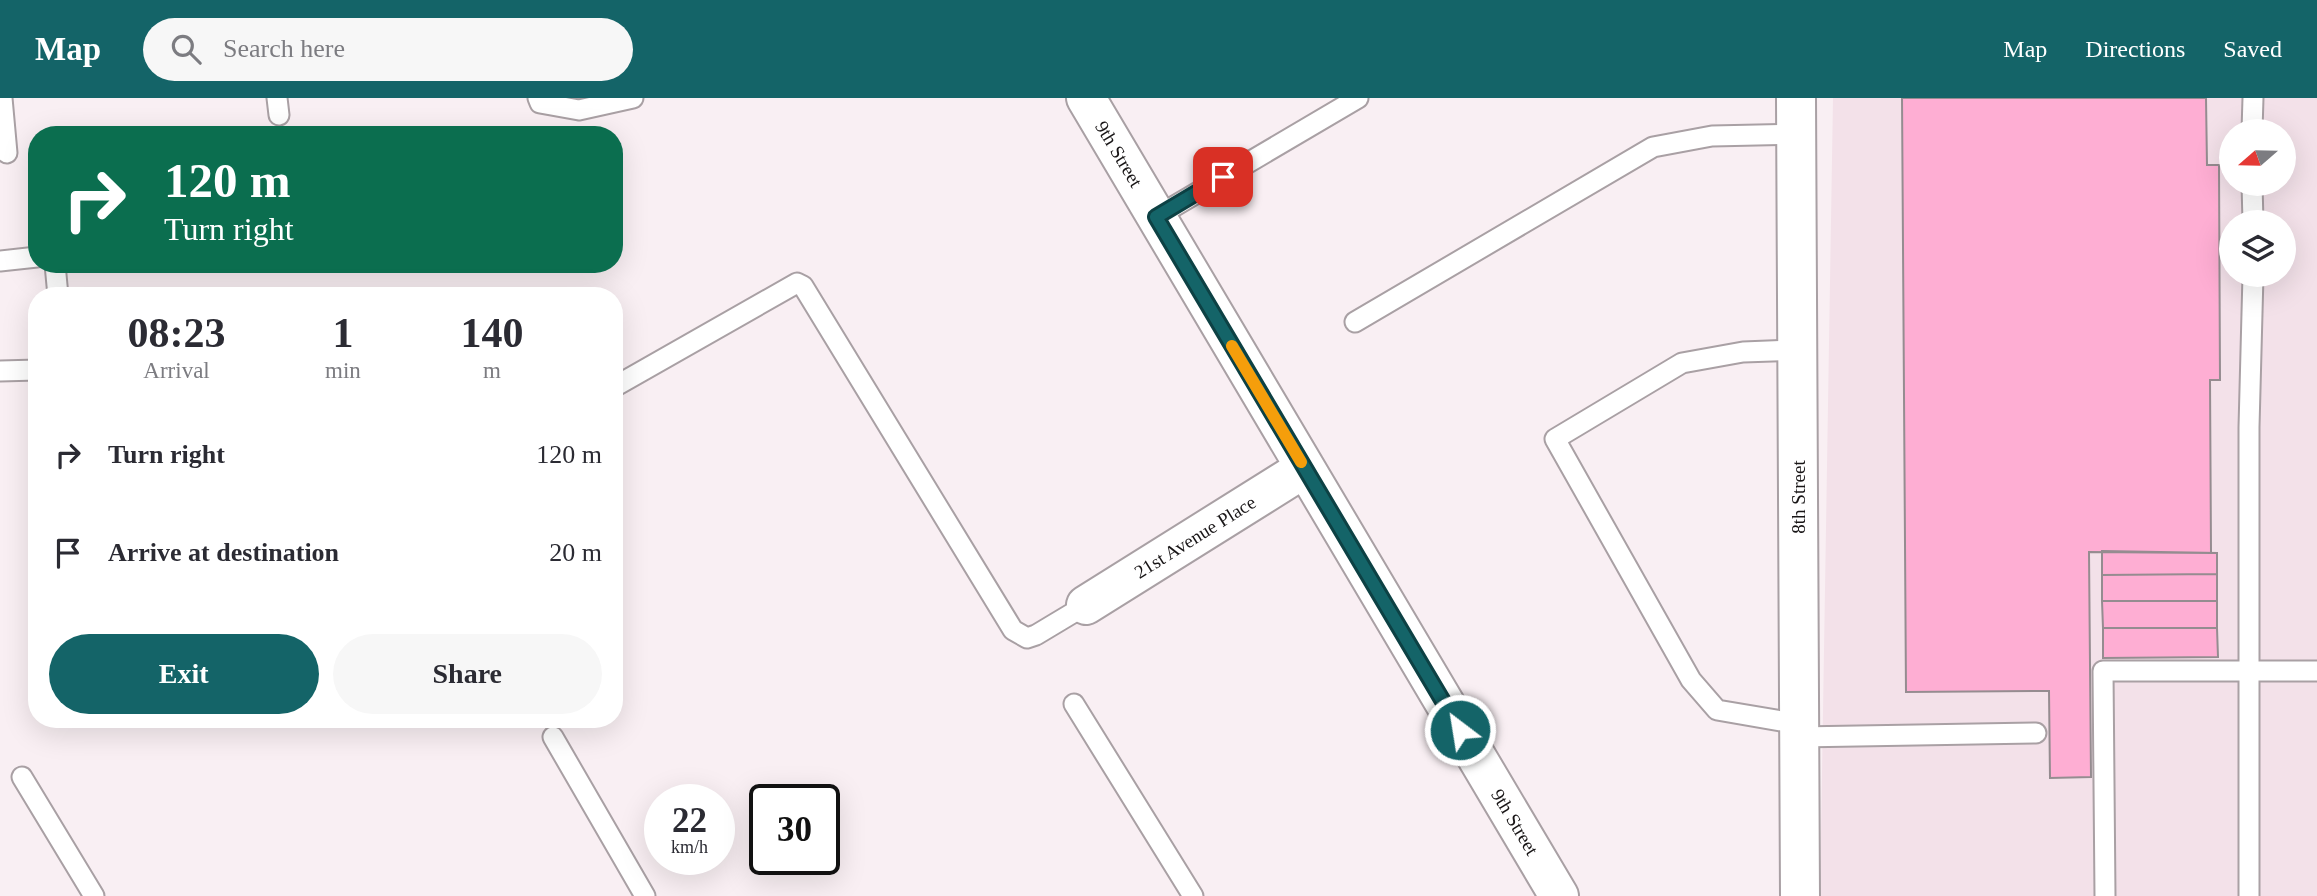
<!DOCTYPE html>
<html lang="en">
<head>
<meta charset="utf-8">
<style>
  :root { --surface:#fff; --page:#f7f7f7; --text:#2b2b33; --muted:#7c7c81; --accent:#146468 }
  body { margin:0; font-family:"Times New Roman",serif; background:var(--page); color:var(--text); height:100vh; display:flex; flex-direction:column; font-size:26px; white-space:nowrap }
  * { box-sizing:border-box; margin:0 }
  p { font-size:23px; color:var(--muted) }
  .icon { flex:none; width:38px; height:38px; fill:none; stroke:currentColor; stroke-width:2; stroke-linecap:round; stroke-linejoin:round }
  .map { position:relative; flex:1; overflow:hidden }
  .drawer { position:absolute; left:28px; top:189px; width:595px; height:441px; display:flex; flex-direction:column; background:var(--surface); border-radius:28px; box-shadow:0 7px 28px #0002 }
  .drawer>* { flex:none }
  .banner { position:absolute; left:28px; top:28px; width:595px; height:147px; border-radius:28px; box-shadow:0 7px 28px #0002; background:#0b6e4f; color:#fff; overflow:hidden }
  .needle { width:46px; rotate:250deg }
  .fabs { position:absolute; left:2219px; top:21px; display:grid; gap:14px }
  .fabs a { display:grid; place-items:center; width:77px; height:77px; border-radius:50%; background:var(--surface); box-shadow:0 7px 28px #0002; font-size:35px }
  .speed { position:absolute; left:644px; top:686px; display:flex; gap:14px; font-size:35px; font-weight:700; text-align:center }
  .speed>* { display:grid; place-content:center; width:91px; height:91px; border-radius:50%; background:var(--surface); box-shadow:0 7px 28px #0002; line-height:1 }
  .speed small { font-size:18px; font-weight:400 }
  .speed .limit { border:4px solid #111; border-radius:10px; background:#fff; color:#111 }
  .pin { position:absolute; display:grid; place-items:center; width:60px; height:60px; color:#fff; margin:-30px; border-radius:14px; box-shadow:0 4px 10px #0006 }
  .me { position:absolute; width:77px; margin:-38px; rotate:329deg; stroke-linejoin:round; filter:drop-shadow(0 0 5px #0008) }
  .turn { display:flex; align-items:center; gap:24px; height:147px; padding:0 21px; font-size:32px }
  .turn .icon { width:91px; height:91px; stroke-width:2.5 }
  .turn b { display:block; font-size:49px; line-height:60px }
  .eta { display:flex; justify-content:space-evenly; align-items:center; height:119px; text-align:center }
  .eta b { font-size:42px; font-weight:700; line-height:49px }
  .button { display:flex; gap:14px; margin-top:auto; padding:14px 21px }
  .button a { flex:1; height:80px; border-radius:42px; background:var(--accent); color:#fff; font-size:28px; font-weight:700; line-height:80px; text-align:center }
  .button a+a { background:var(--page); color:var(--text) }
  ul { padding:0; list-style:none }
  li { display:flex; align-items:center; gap:21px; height:98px; padding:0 21px }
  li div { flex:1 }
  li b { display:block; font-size:26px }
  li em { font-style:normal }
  header { display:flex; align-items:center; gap:42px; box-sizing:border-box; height:98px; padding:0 35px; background:var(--accent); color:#fff }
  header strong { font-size:33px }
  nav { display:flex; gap:38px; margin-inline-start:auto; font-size:24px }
  .search { width:490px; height:63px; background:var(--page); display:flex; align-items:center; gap:18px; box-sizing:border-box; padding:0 24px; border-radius:38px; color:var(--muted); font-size:26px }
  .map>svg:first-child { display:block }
  .built { fill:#f3e1e9; fill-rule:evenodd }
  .building { fill:#feaed3; stroke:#958c90; stroke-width:2 }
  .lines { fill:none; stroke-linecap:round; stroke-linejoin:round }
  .lane-casing { stroke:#a9a0a4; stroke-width:23 }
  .street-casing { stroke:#a9a0a4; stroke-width:42 }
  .lane { stroke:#fff; stroke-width:19 }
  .street { stroke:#fff; stroke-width:38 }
  .route-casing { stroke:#0d4144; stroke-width:18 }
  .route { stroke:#146468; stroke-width:12 }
  .slow { stroke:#f59e0b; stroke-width:12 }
  .labels { text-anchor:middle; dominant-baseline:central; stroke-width:5; stroke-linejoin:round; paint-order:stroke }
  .street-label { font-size:19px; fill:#181516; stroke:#fff }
</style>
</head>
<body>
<header>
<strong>Map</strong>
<div class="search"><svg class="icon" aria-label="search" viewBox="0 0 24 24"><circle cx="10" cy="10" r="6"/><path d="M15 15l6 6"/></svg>Search here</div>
<nav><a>Map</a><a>Directions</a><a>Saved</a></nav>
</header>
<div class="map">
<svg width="2317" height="798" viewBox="0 0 2317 798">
  <rect width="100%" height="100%" fill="#f9eff3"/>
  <path class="built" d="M1833,0H2317V798H1820ZM2231,33H2284V86H2231ZM2231,124H2284V177H2231Z"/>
  <path class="building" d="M1902,0H2206L2207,67H2219L2220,282H2210L2211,455L2089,454L2091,679L2050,680L2049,593L1906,594Z
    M2102,453L2217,455V476L2102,477Z
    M2217,476V503H2102V477Z
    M2102,503H2217V530H2103Z
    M2103,530H2217L2218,559L2103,560Z"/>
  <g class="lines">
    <g class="lane-casing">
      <path id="lane" d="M2,0L7,55
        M277,0L279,17
        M538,0L540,5L579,12L633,0
        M2252,33L2253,0
        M2252,86L2253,124
        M1156,119L1358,0
        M0,163L37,159
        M55,166L58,198
        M1355,224L1653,49L1712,38L1796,36
        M1797,252L1743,254L1682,265L1555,341L1691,582L1717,612L1799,626
        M0,273L37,272
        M614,289L797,185L803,188L1013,532L1027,540L1036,537L1086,507
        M1074,606L1193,798
        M553,639L645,798
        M1799,639L2036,635
        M22,679L94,798
        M2105,798L2103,573H2317
        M2249,798V329L2253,177"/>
    </g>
    <g class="street-casing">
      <path id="street" d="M1086,0L1559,798
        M1796,0L1800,798
        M1086,507L1305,370"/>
    </g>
    <use href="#lane" class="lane"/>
    <use href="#street" class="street"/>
  </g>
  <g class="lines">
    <g class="route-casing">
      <path id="route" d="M1223,79L1156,119L1460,632"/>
    </g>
    <use href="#route" class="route"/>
    <path class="slow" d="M1232,248L1301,364"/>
  </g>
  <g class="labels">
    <g class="street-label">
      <text transform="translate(1119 56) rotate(59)">9th Street</text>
      <text transform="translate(1798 399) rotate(-90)">8th Street</text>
      <text transform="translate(1195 439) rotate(-32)">21st Avenue Place</text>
      <text transform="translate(1515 724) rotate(59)">9th Street</text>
    </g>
  </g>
</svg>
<div class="fabs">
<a><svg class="needle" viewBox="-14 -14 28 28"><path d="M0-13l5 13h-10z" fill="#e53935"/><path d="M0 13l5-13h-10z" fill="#7c7c81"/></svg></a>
<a><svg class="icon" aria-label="layers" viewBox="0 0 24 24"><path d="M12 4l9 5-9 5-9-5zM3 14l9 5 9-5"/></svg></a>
</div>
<div class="speed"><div>22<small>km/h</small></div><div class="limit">30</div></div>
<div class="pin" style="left:1223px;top:79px;background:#d93025"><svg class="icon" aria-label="arrive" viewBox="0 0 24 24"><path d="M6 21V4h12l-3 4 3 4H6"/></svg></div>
<svg class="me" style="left:1460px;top:632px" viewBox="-20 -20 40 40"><circle r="17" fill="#146468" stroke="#fff" stroke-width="3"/><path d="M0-11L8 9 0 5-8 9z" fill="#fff"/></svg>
<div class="banner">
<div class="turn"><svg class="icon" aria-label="right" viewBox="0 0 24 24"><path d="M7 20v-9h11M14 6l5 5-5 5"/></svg><div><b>120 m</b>Turn right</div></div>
</div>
<section class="drawer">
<div class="eta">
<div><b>08:23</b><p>Arrival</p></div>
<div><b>1</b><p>min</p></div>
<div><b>140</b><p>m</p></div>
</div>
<ul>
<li><svg class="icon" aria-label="right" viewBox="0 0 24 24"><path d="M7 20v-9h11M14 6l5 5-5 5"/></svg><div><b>Turn right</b></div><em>120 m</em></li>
<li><svg class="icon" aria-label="arrive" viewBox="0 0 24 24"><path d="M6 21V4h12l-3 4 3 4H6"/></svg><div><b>Arrive at destination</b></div><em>20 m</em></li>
</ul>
<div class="button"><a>Exit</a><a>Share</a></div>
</section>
</div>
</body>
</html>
